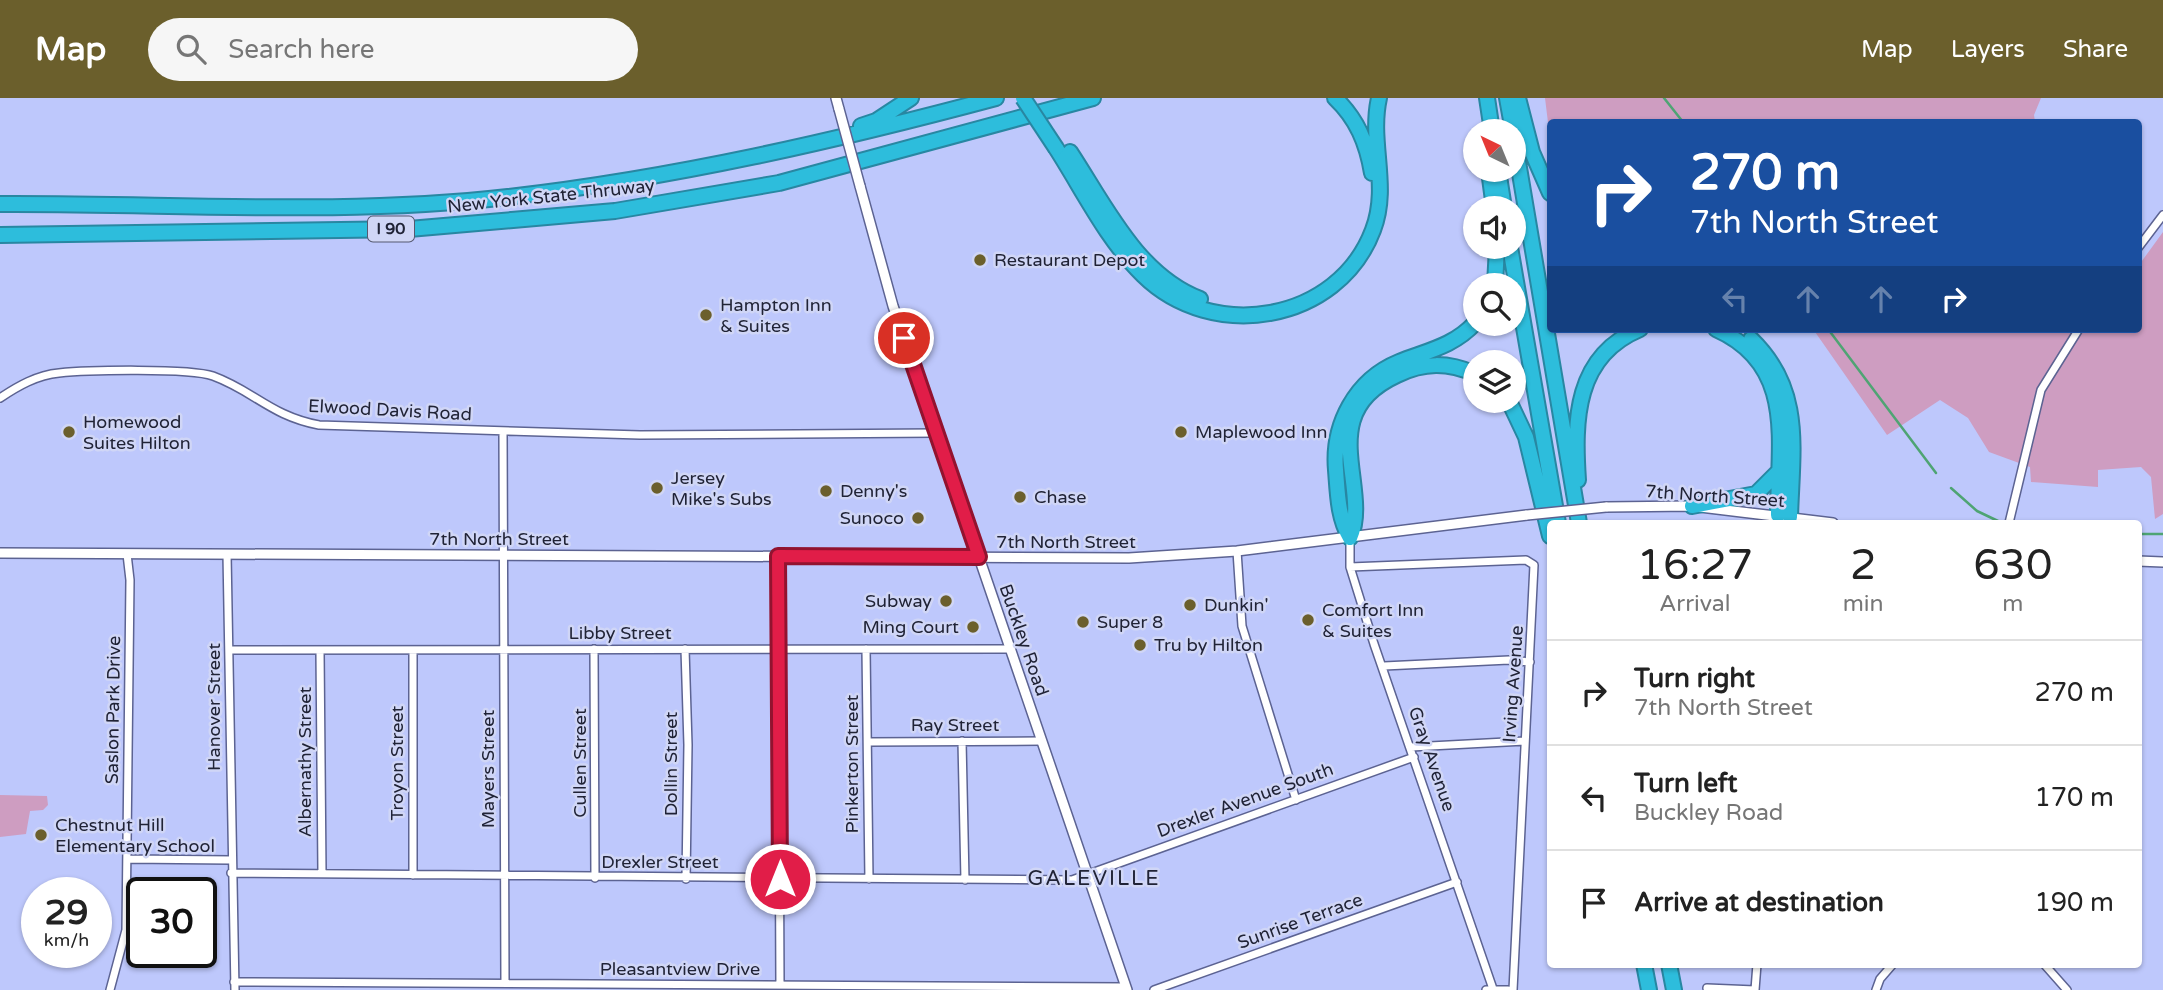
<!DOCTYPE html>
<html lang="en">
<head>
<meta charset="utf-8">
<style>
  :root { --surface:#fff; --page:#f6f6f6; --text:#222; --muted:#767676; --line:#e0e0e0; --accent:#6b5f2c }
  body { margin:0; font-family:"Varela Round",sans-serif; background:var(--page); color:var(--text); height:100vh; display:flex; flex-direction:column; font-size:26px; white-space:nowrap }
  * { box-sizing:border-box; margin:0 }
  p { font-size:23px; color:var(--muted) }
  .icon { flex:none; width:38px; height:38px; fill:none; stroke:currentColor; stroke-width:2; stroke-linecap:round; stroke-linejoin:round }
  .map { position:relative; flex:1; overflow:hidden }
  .details { position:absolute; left:1547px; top:422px; width:595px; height:448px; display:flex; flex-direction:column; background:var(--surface); border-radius:7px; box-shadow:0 2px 5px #0004 }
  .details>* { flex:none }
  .banner { position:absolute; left:1547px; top:21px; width:595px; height:214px; border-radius:7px; box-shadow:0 2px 5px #0004; background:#1a4fa0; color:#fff; overflow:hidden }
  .needle { width:46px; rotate:317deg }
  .buttons { position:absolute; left:1463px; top:21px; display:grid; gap:14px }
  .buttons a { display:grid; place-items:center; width:63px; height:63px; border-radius:50%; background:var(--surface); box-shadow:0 2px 5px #0004; font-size:35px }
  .speed { position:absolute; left:21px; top:779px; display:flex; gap:14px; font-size:35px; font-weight:700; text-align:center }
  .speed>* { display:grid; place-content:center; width:91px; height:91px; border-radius:50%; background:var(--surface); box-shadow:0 2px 5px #0004; line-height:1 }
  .speed small { font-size:18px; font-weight:400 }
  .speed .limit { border:4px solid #111; border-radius:10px; background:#fff; color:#111 }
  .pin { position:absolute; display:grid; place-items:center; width:60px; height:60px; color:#fff; margin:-30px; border:4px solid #fff; border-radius:50%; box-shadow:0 2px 7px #0007 }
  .me { position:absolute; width:77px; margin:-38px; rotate:0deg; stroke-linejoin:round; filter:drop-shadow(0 0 5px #0008) }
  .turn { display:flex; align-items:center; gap:24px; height:147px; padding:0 28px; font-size:32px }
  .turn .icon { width:91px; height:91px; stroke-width:2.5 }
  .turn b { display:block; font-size:49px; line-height:60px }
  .lanes { display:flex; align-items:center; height:66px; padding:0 28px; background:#0003; justify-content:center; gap:35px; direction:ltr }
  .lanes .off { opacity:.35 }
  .eta { display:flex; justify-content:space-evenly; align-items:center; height:119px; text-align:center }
  .eta b { font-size:42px; font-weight:600; line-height:49px }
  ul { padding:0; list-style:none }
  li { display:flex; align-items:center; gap:21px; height:105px; padding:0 28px; border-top:2px solid var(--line) }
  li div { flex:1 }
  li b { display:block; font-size:26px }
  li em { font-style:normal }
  header { display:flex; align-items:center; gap:42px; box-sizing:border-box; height:98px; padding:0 35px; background:var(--accent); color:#fff }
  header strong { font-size:33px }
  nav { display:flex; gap:38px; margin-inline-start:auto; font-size:24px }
  .search { width:490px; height:63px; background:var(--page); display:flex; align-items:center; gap:18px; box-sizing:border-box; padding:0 24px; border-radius:38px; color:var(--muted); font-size:26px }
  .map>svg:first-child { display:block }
  .green { fill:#ce9dc1 }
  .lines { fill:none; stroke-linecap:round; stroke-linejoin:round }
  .stream { stroke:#4ea473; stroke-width:2.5 }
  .minor-casing { stroke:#5c6392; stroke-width:10 }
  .tertiary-casing { stroke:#5c6392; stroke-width:12 }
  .motorway-casing { stroke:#2887a2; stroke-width:18 }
  .minor { stroke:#fff; stroke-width:7 }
  .tertiary { stroke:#fff; stroke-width:9 }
  .motorway { stroke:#2dbddc; stroke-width:14 }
  .tertiary-bridge-casing { stroke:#5c6392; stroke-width:12; stroke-linecap:butt }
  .motorway-bridge-casing { stroke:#2887a2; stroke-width:18; stroke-linecap:butt }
  .tertiary-bridge { stroke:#fff; stroke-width:9 }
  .motorway-bridge { stroke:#2dbddc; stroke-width:14 }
  .route-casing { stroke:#92132f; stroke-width:18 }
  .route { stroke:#e11d48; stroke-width:12 }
  .poi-dot { fill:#6b5f2c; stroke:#d0d6f6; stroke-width:2.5 }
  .labels { text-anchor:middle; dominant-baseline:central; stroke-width:5; stroke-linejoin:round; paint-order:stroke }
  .shield { fill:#d0d6f6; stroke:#555970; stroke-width:2 }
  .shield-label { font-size:16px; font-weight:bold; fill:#202336 }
  .street-label { font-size:18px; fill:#202336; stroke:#d0d6f6 }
  .poi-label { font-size:18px; fill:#202336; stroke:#d0d6f6; text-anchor:start }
  .quarter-label { font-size:21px; letter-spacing:2px; fill:#202336; stroke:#d0d6f6 }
</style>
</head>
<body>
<header>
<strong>Map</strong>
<div class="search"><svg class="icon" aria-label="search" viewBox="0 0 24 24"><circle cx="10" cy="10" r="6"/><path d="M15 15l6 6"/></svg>Search here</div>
<nav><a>Map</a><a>Layers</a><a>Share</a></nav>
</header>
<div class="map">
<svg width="2163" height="892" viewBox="0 0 2163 892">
  <rect width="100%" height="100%" fill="#bec8fc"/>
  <path class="green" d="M1545,0H2041L2034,17L2035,24H1550V41Z
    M2163,134V416L2155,421L2151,379L2141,369L2098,372V389L2031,384L2030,369L1989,354L1968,320L1940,302L1887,337L1813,231H2138L2139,167Z
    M0,697L47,698L48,707L43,712L30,713L26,736L0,739Z"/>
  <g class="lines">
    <path class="stream" d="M1664,0L1683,24
      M1828,231L1936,375
      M1951,390L1977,413L1998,423
      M2138,436H2163"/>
    <g class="minor-casing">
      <path id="minor" d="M2138,150L2163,117
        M0,300C18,288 37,277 59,275C87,272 190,270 213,278C254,293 271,318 319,327L640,337L936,335
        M503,333L505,885
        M2009,425L2041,292L2079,231
        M1350,440V469L1374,546L1493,891
        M1237,453L1242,528L1296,702
        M227,456L235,892
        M778,458L780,887
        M1350,469L1526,462L1534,467L1513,892
        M594,551L595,780
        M685,551L688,647L686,781
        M866,551L869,781
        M230,552L1010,551
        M320,553L322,775
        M413,554V777
        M1384,568L1509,562L1530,564
        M962,643L965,782
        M868,644L1042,643
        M1411,649L1525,643
        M127,761L231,762
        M231,775L1072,782L1414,659
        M2044,866L2067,892
        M234,884L1126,889
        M1707,890L1755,892
        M110,892L126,832L130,482L127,456
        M1154,892L1457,784
        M1486,892H1508
        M1755,892L1757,866
        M1876,892L1880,881L1893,866"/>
    </g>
    <g class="tertiary-casing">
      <path id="tertiary" d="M836,0L839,11
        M860,88L893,208L1127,892
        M1606,409L1692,408L1833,425
        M0,455L1129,460L1237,453L1527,417
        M2138,463L2163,464"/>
    </g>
    <g class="motorway-casing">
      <path id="motorway" d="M1335,0C1357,21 1367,45 1372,75
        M1487,0L1492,33
        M1507,0L1513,33
        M1518,0L1532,54L1550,95
        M861,28L876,23L911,0
        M1514,40L1579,425
        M1056,50C1083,92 1107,142 1143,177C1212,245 1338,225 1373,132C1390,88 1369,45 1379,0
        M1070,54C1105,107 1137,177 1200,201
        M1498,72L1504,110
        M1490,80L1494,110
        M0,106C169,105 341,118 508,99C674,80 835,43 996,0
        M0,137L409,131L615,113L779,85L1093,0
        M1510,149L1558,425
        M1495,187L1497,149
        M1716,231C1797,267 1778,345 1778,417
        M1751,241C1804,292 1792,351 1790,419
        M1509,303L1526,339L1550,438
        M1578,382C1574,322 1575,258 1640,231
        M1692,408L1756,396L1779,373
        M1350,440C1338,419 1338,397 1336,372C1332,327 1355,282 1399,264C1427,253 1454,248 1475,225
        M1350,440C1372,389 1312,316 1397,277C1424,264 1448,264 1475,276
        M1644,866L1649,892
        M1669,866L1674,892"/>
    </g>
    <use href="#minor" class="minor"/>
    <use href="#tertiary" class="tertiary"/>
    <use href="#motorway" class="motorway"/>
    <g class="tertiary-bridge-casing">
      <path id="tertiary-bridge" d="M839,11L860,88
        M1527,417L1606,409"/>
    </g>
    <g class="motorway-bridge-casing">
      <path id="motorway-bridge" d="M1023,0L1056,50"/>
    </g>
    <use href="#tertiary-bridge" class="tertiary-bridge"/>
    <use href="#motorway-bridge" class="motorway-bridge"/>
  </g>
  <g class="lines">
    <g class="route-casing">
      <path id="route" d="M780,781L778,458L979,459L904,240"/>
    </g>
    <use href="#route" class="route"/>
  </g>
  <g class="poi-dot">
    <circle cx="980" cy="162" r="7"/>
    <circle cx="706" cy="217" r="7"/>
    <circle cx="69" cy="334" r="7"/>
    <circle cx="1181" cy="334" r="7"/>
    <circle cx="657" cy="390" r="7"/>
    <circle cx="826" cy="393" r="7"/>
    <circle cx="1020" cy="399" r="7"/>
    <circle cx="918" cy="420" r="7"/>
    <circle cx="946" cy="503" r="7"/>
    <circle cx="1190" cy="507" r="7"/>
    <circle cx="1308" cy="522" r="7"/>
    <circle cx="1083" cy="524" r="7"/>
    <circle cx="973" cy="529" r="7"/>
    <circle cx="1140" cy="547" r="7"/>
    <circle cx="41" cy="737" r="7"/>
  </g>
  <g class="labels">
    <rect class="shield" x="368" y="118.5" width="46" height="25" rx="5"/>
    <g class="shield-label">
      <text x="391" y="131">I 90</text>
    </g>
    <g class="street-label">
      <text transform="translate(551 98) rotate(-6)">New York State Thruway</text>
      <text transform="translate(390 312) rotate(3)">Elwood Davis Road</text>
      <text transform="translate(1715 398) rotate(4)">7th North Street</text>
      <text x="499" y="441">7th North Street</text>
      <text x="1066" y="444">7th North Street</text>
      <text x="620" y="535">Libby Street</text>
      <text transform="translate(1024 542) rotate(71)">Buckley Road</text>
      <text transform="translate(1513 586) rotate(-86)">Irving Avenue</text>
      <text transform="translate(214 609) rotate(-90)">Hanover Street</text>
      <text transform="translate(113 612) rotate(-89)">Saslon Park Drive</text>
      <text x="955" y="627">Ray Street</text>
      <text transform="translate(1432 661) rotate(71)">Gray Avenue</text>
      <text transform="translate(305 664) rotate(-90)">Albernathy Street</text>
      <text transform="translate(397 665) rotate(-90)">Troyon Street</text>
      <text transform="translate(580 665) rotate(-90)">Cullen Street</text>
      <text transform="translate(671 666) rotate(-90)">Dollin Street</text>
      <text transform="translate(852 666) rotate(-90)">Pinkerton Street</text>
      <text transform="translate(488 671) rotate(-90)">Mayers Street</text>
      <text transform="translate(1245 702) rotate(-20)">Drexler Avenue South</text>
      <text x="660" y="764">Drexler Street</text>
      <text transform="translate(1300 823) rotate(-20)">Sunrise Terrace</text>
      <text x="680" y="871">Pleasantview Drive</text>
    </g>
    <g class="poi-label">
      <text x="994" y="162">Restaurant Depot</text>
      <text x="720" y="207">Hampton Inn<tspan x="720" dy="21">&amp; Suites</tspan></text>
      <text x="83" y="324">Homewood<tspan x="83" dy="21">Suites Hilton</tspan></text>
      <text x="1195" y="334">Maplewood Inn</text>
      <text x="671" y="380">Jersey<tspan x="671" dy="21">Mike's Subs</tspan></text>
      <text x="840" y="393">Denny's</text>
      <text x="1034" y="399">Chase</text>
      <text x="904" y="420" text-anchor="end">Sunoco</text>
      <text x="932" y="503" text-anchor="end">Subway</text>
      <text x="1204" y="507">Dunkin'</text>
      <text x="1322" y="512">Comfort Inn<tspan x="1322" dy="21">&amp; Suites</tspan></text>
      <text x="1097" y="524">Super 8</text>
      <text x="959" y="529" text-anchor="end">Ming Court</text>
      <text x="1154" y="547">Tru by Hilton</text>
      <text x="55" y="727">Chestnut Hill<tspan x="55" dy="21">Elementary School</tspan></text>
    </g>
    <g class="quarter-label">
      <text x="1094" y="780">GALEVILLE</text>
    </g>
  </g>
</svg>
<div class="buttons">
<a><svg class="needle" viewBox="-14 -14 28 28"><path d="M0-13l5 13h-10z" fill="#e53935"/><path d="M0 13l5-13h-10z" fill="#767676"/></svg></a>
<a><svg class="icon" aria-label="sound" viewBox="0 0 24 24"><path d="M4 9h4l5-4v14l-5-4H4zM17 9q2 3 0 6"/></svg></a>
<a><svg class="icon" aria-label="search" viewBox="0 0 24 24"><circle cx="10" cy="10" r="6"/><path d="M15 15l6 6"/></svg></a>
<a><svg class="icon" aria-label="layers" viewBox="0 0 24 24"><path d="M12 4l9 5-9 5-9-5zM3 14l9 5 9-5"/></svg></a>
</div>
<div class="speed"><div>29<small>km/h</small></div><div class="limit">30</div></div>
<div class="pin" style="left:904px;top:240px;background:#d93025"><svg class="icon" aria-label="arrive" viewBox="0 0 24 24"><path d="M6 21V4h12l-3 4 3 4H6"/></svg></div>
<svg class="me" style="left:780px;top:781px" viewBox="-20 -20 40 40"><circle r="17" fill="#e11d48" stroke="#fff" stroke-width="3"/><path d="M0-11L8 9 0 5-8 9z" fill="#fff"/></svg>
<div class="banner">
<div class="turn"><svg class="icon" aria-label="right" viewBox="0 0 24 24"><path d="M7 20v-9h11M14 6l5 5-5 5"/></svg><div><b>270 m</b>7th North Street</div></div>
<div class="lanes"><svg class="icon off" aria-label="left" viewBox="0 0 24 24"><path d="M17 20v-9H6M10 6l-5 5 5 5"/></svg><svg class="icon off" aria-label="ahead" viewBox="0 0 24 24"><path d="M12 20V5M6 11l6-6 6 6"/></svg><svg class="icon off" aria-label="ahead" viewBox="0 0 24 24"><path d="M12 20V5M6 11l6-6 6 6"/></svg><svg class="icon" aria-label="right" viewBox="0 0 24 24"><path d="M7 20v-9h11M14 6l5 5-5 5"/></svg></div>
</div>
<section class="details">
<div class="eta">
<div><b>16:27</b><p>Arrival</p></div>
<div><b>2</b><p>min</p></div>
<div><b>630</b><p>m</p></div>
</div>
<ul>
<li><svg class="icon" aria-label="right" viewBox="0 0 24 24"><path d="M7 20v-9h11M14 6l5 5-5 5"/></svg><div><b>Turn right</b><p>7th North Street</p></div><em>270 m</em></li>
<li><svg class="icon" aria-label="left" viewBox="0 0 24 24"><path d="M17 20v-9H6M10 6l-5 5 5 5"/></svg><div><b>Turn left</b><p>Buckley Road</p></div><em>170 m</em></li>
<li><svg class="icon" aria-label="arrive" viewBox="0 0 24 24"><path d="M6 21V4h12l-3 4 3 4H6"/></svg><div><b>Arrive at destination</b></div><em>190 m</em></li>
</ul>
</section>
</div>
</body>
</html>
